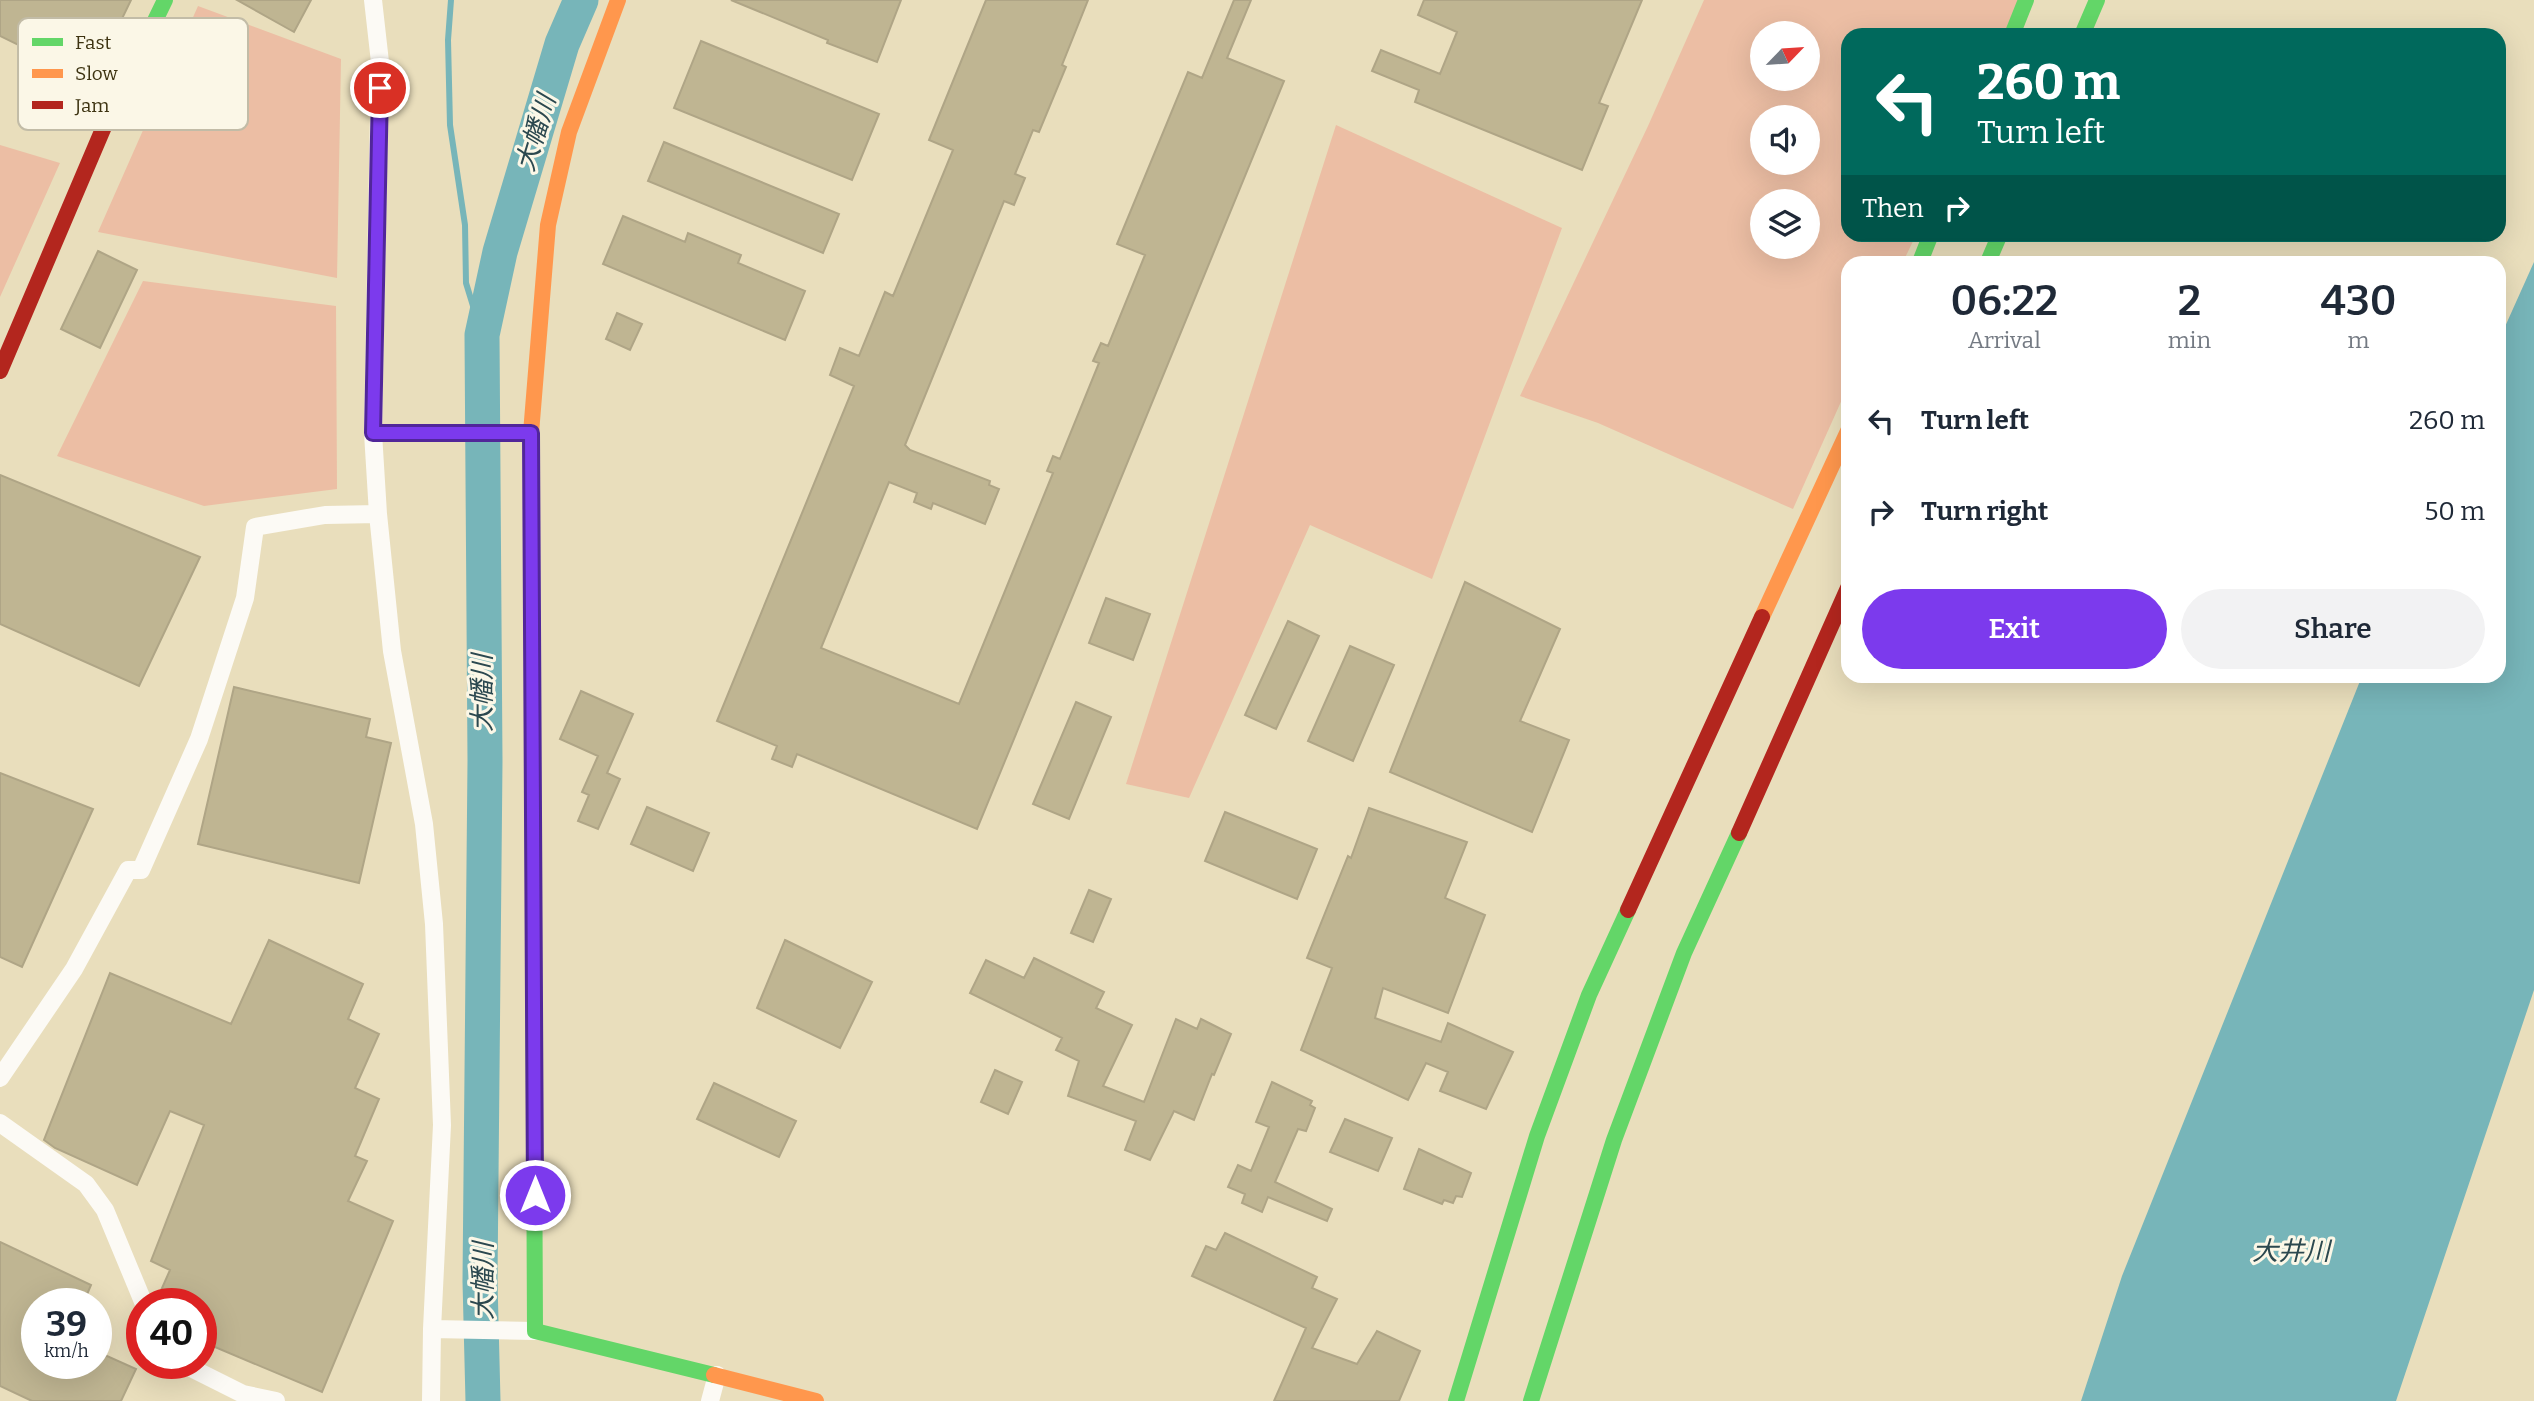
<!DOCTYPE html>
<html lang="en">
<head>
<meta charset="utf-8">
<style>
  :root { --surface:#fff; --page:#f2f2f3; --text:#1f2937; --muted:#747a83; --accent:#7c3aed }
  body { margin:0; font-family:Bitter,"Noto Sans JP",serif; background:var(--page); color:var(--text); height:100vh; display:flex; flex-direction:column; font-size:26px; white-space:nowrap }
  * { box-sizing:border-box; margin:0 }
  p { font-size:23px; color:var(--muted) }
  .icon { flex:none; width:38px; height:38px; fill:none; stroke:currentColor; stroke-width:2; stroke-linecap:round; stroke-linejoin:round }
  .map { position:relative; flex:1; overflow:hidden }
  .side { position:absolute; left:1841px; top:256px; width:665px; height:427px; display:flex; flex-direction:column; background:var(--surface); border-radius:21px; box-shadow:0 7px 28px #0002 }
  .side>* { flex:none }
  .hud { position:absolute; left:1841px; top:28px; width:665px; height:214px; border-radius:21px; box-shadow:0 7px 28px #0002; background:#00695c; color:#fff; overflow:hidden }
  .needle { width:46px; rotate:65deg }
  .buttons { position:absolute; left:1750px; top:21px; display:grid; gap:14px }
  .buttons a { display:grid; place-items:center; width:70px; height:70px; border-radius:50%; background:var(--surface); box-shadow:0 7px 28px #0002; font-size:35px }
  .speed { position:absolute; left:21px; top:1288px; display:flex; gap:14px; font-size:35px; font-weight:700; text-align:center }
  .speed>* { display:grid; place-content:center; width:91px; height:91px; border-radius:50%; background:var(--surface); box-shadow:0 7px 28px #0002; line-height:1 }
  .speed small { font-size:18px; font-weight:400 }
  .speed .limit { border:10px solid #d22; background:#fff; color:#111 }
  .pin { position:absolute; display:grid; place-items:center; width:60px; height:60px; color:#fff; margin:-30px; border:4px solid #fff; border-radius:50%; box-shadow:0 2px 7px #0007 }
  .me { position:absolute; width:77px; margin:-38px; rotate:0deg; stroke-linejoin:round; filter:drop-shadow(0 0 5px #0008) }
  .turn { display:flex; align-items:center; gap:24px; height:147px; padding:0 21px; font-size:32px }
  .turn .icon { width:91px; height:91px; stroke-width:2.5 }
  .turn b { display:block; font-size:49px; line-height:60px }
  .then { display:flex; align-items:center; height:66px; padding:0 21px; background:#0003; gap:14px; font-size:26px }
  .eta { display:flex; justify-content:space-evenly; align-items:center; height:119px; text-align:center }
  .eta b { font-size:42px; font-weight:600; line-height:49px }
  .primary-button { display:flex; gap:14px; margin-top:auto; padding:14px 21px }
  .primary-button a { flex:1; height:80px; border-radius:42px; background:var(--accent); color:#fff; font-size:28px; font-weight:600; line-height:80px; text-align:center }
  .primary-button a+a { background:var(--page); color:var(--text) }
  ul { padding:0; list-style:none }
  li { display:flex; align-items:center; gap:21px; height:91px; padding:0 21px }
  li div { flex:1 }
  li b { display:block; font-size:26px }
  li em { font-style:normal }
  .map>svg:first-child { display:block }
  .green { fill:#ecbea4; fill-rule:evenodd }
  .water { fill:#77b5b9 }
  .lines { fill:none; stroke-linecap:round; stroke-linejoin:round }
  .stream { stroke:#77b5b9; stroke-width:6 }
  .river { stroke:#77b5b9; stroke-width:35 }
  .building { fill:#bfb592; stroke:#afa586; stroke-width:2 }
  .street { stroke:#fcfaf5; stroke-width:18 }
  .fast { stroke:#63d668; stroke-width:16 }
  .slow { stroke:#ff974d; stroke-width:16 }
  .jam { stroke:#b3261e; stroke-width:16 }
  .route-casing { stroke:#51269a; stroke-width:18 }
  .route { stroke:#7c3aed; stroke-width:12 }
  .labels { text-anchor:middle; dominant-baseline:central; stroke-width:6; stroke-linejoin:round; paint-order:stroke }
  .water-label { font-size:26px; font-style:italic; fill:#2b484f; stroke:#fbf7e7 }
  .key { fill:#fbf7e7; stroke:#c2bca7; stroke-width:2 }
  .key-label { font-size:19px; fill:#3d3311 }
</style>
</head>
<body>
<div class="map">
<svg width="2534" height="1401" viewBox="0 0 2534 1401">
  <rect width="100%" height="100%" fill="#e9debc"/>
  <path class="green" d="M1704,0H2021L2005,35H1848V234L1916,235L1903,262H1848V386L1793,509L1598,423L1520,396L1648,126ZM1762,33H1808V79H1762ZM1762,117H1808V163H1762ZM1762,201H1808V247H1762Z
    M198,6L341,59L337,278L98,232Z
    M1336,125L1562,228L1432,579L1310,525L1189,798L1126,784Z
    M0,145L60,163L0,297Z
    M143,281L336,306L337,489L204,506L57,456Z"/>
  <path class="water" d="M2534,262V990L2396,1401H2081L2122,1276L2362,676H2499V340Z"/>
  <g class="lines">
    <path class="stream" d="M451,0L448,40L450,125L465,225L466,283L482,335"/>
    <path class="river" d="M483,1401L480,1281L485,761L482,335L500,252L562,44L581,0"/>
  </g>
  <path class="building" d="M0,0H131L92,81L0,36Z
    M237,0H311L294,32Z
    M731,0H901L877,62L827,43L828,40Z
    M986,0H1088L1062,65L1066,67L1039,132L1033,130L1015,174L1025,178L1014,205L1004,201L905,445L910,450L990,481L989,485L999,489L985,524L933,503L931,509L914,502L917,493L889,482L821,648L959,704L1053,473L1047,471L1053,456L1060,459L1099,363L1093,361L1101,343L1108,346L1145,255L1117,244L1188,72L1202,78L1234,0H1251L1227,58L1284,81L977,829L797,754L792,767L772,759L777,746L717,721L854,386L830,375L840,348L859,356L885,292L893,296L953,150L929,140Z
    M1424,0H1642L1599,103L1608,106L1582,170L1415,102L1419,90L1372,71L1381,50L1440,74L1457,32L1418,15Z
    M701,41L879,114L852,180L674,108Z
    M664,142L839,214L823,253L648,181Z
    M623,216L685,242L688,233L741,255L738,263L805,291L785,340L603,264Z
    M98,251L137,270L100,348L61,329Z
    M617,313L642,324L630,350L606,339Z
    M0,475L200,557L139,686L0,624Z
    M1465,582L1560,629L1520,721L1569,740L1532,832L1390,772Z
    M1106,598L1150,614L1133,660L1089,643Z
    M1288,621L1319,636L1276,729L1245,715Z
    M1350,646L1394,665L1353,761L1308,741Z
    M234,687L370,719L366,737L391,743L359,883L198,844Z
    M581,691L633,714L607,773L620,779L598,829L578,821L589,795L582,792L598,756L560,739Z
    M1076,702L1111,717L1069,819L1033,804Z
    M0,773L93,809L22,967L0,957Z
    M647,807L709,833L693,871L631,844Z
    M1369,808L1467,842L1445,898L1485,915L1448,1013L1383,988L1375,1018L1441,1042L1448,1023L1513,1052L1486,1109L1440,1091L1448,1072L1426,1063L1408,1100L1301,1050L1332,968L1307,958L1348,856L1351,858Z
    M1225,812L1317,849L1297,899L1205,861Z
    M1089,890L1111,899L1093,942L1071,933Z
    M269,940L363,984L348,1019L379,1034L355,1088L379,1099L355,1156L367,1161L348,1201L393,1221L322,1392L210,1345L216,1327L201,1321V1304H155L170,1270L151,1261L204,1125L170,1111L137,1185L55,1148L44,1140L110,973L231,1024Z
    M785,940L872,982L840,1048L757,1008Z
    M1034,958L1104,992L1096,1008L1132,1025L1103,1086L1144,1102L1176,1019L1197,1029L1201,1019L1231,1034L1214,1075L1212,1074L1194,1120L1174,1111L1150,1160L1125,1150L1136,1121L1068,1096L1079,1061L1056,1050L1062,1038L970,993L986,960L1024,978Z
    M995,1070L1022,1082L1008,1114L981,1102Z
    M1272,1082L1312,1101L1310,1105L1315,1108L1306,1131L1298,1129L1275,1182L1332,1209L1327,1221L1268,1197L1262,1212L1242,1203L1245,1194L1228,1187L1238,1165L1251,1171L1269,1127L1256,1122Z
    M714,1083L796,1121L779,1157L697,1119Z
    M1345,1119L1392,1138L1378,1171L1330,1152Z
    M1419,1149L1471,1173L1462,1197L1456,1196L1453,1203L1444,1200L1442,1204L1404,1189Z
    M1225,1233L1317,1277L1312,1288L1337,1299L1312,1348L1357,1364L1377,1331L1420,1351L1399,1401H1274L1306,1328L1192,1276L1206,1246L1216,1250Z
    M0,1242L91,1285L83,1304H37V1363H96V1351L136,1369L121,1401H32L0,1386Z"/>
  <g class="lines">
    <path class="street" d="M373,0L380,62L373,433L378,514L392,651L424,824L434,924L442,1125L432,1329L431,1401
      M0,1078L74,969L128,870H141L199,739L245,598L255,527L325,515L378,514
      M0,1123L86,1184L105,1210L144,1304
      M432,1329L535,1331
      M188,1363L193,1369L243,1394L276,1401
      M710,1401L717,1375"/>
    <path class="fast" d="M2012,35L2026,0
      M2082,35L2097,0
      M106,122L165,0
      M1920,262L1931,234
      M1988,262L2000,234
      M373,433H531
      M532,660L535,1331L714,1375
      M1456,1401L1537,1136L1589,995L1628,910
      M1531,1401L1614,1140L1684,953L1739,833"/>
    <path class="slow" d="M531,475V433L548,225L569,132L618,0
      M1762,617L1848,431
      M714,1375L816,1401"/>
    <path class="jam" d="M0,371L106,122
      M531,475L532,660
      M1739,833L1848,588
      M1628,910L1762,617"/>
  </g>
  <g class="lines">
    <g class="route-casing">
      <path id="route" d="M380,88L373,433H531L535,1195"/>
    </g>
    <use href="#route" class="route"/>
  </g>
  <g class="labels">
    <g class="water-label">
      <text transform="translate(536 133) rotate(-73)">大幡川</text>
      <text transform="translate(482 693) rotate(-90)">大幡川</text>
      <text x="2291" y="1251">大井川</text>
      <text transform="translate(483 1281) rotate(-90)">大幡川</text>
    </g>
  </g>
  <rect x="18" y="18" width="230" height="112" rx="10" class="key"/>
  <rect x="32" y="38" width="31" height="8" fill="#63d668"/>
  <rect x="32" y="69" width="31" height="9" fill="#ff974d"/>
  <rect x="32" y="101" width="31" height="8" fill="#b3261e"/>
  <g class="key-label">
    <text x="75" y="49">Fast</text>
    <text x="75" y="80">Slow</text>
    <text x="75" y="112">Jam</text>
  </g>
</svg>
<div class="buttons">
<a><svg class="needle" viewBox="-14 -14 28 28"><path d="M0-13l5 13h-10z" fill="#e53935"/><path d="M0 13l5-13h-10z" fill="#747a83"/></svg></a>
<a><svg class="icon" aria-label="sound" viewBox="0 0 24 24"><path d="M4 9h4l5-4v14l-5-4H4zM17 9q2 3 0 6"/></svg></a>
<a><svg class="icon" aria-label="layers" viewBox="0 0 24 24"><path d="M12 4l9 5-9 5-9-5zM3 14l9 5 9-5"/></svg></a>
</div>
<div class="speed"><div>39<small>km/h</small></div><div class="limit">40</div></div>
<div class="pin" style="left:380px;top:88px;background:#d93025"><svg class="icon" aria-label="arrive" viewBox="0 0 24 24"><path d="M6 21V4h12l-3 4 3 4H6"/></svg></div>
<svg class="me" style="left:535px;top:1195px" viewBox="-20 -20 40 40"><circle r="17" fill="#7c3aed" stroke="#fff" stroke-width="3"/><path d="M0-11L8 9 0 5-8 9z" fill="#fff"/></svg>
<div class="hud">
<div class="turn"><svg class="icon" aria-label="left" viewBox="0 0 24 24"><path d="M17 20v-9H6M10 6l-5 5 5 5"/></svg><div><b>260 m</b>Turn left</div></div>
<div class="then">Then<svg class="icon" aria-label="right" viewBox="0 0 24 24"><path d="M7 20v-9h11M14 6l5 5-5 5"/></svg></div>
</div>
<section class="side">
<div class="eta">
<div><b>06:22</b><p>Arrival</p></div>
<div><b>2</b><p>min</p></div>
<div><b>430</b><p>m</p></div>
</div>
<ul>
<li><svg class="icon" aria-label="left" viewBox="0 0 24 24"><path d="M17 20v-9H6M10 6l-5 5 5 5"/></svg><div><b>Turn left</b></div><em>260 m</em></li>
<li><svg class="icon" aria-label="right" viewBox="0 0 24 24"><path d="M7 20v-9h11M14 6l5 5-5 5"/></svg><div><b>Turn right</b></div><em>50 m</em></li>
</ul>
<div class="primary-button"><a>Exit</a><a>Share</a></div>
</section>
</div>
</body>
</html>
